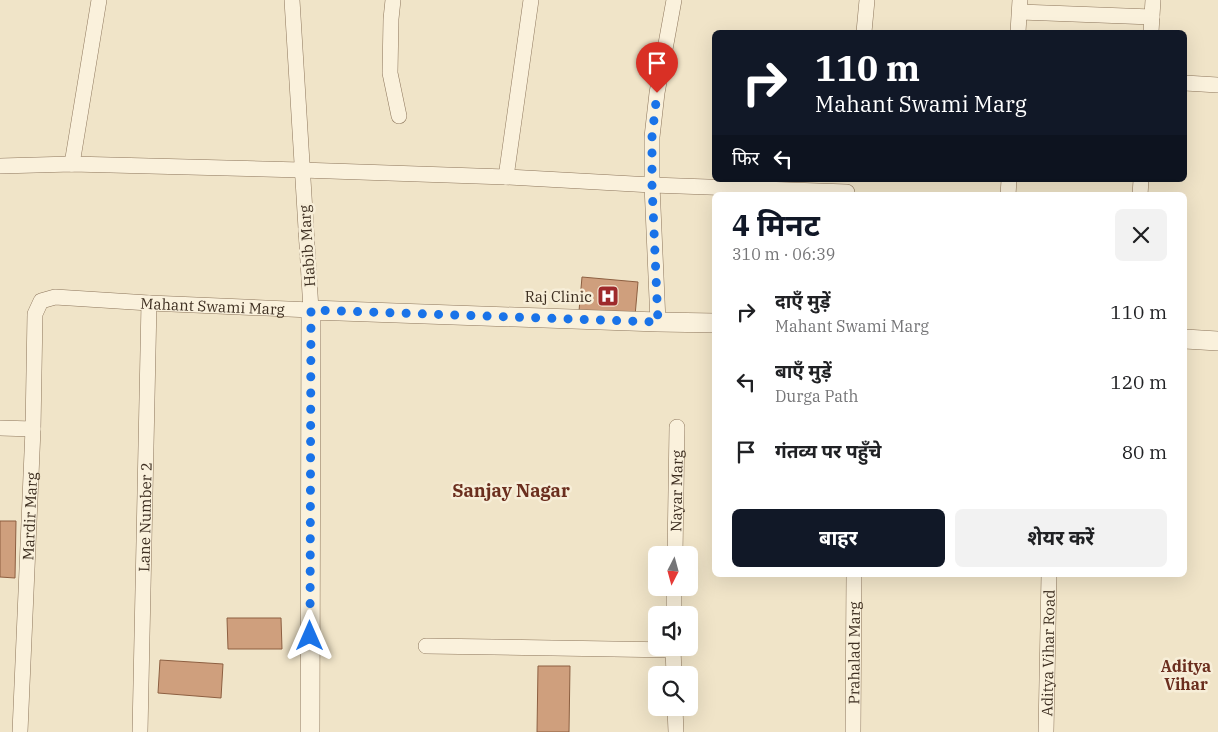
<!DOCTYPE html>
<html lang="hi">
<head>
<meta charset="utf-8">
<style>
  :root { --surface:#fff; --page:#f2f2f2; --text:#202124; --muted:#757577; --accent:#111827 }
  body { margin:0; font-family:"IBM Plex Serif","Noto Sans Devanagari",serif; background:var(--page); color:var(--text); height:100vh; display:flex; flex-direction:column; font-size:19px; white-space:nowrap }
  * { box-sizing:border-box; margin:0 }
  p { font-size:16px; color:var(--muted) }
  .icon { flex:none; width:28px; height:28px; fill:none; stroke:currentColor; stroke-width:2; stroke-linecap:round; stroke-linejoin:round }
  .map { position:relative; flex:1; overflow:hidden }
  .side { position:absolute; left:712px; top:192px; width:475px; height:385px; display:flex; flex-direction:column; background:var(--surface); border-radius:8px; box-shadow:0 5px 20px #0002 }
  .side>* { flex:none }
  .guide { position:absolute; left:712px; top:30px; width:475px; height:152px; border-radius:8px; box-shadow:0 5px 20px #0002; background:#111827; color:#fff; overflow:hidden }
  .needle { width:32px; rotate:186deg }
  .tools { position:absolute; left:648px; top:546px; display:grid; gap:10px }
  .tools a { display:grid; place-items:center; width:50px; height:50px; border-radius:8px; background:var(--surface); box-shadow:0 5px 20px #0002; font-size:25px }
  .pin { position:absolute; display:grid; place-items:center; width:42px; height:42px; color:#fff; margin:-51px -21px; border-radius:50% 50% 50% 0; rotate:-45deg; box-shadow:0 0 5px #0007 }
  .pin .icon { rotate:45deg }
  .me { position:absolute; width:55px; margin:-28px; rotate:0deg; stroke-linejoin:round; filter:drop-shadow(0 0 4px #0008) }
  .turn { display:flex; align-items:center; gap:18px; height:105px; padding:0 20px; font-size:22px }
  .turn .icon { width:65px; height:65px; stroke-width:2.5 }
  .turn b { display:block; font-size:35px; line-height:42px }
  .then { display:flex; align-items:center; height:48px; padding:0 20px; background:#0003; gap:10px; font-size:19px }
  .round { display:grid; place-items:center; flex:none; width:52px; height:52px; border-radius:8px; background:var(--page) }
  .summary { display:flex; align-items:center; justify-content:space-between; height:85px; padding:0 20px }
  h1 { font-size:30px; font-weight:700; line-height:38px; color:var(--accent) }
  .button { display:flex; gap:10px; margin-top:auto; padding:10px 20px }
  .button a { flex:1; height:58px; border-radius:8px; background:var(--accent); color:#fff; font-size:20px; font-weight:700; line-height:58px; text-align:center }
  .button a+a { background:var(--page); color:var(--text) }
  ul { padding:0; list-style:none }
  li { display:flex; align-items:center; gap:15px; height:70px; padding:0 20px }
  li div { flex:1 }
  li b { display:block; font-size:19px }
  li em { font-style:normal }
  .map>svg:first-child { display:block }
  .building { fill:#cf9f7d; stroke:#8d5f41 }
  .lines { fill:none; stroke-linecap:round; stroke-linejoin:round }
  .minor-casing { stroke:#8d765c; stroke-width:16 }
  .tertiary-casing { stroke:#8d765c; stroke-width:20 }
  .minor { stroke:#faf1dc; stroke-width:15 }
  .tertiary { stroke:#faf1dc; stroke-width:19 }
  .route { stroke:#1a73e8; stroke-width:9; stroke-dasharray:0 16.2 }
  .labels { text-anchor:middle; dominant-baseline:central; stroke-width:5; stroke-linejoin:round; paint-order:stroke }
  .street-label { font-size:15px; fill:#3d2e20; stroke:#f7eed8 }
  .poi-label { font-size:15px; fill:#3d2e20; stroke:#f7eed8; text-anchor:end }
  .neighbourhood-label { font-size:16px; font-weight:bold; fill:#6b2e1e; stroke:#f7eed8 }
  .quarter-label { font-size:18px; font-weight:bold; fill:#6b2e1e; stroke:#f7eed8 }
</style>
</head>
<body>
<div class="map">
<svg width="1218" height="732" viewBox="0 0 1218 732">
  <rect width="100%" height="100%" fill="#f0e4c8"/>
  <path class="building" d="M582,277L638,282L635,316L579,311Z
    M0,521H16L15,578L0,577Z
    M227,618H281L282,649H228Z
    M160,660L223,664L221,698L158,693Z
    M538,666H570L569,732H537Z"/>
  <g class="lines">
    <g class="minor-casing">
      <g id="minor">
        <path d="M393,0L391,19L390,73L399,116"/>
        <path d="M1020,12L1152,17"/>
        <path d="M864,32L867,0"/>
        <path d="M1018,32L1020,0"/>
        <path d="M1151,32L1153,0"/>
        <path d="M1185,83L1218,85"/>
        <path d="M72,164L99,0"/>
        <path d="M0,166L72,164L301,170L506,177L652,185L847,192"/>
        <path d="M506,177L531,0"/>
        <path d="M1008,195L1009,180"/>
        <path d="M1140,195L1141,180"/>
        <path d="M658,322L652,185V137L657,93L674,0"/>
        <path d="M0,428L33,429"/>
        <path id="s1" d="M675,555L677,427"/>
        <path d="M674,615V588"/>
        <path d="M426,646L673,650"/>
        <path d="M673,648L674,675"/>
        <path d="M675,708L676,732"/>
        <path id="s2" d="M20,732L33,429L35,314L41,301L55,297L149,303L311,310L292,0"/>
        <path id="s3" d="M140,732L149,303"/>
        <path id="s4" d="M853,732L854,575"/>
        <path id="s5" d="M1046,732L1049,575"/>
      </g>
    </g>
    <g class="tertiary-casing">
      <path id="tertiary" d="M1185,339L1218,341
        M310,732L311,310L658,322L715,323"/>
    </g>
    <use href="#minor" class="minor"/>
    <use href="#tertiary" class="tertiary"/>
  </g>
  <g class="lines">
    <path class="route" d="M310,636L311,310L658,322L652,185V137L657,93"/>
  </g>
  <defs>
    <g id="hospital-square" transform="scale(1.125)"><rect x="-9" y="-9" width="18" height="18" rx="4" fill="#9e2a2b" stroke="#f7eed8"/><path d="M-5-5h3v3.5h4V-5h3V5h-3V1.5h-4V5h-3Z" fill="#fff"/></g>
  </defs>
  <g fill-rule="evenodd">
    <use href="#hospital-square" x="608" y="296"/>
  </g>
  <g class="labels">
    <g class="street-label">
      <text transform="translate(307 246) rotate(-94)">Habib Marg</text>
      <text stroke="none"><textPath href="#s2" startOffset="605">Mahant Swami Marg</textPath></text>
      <text stroke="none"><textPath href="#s1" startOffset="64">Nayar Marg</textPath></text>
      <text stroke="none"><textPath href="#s2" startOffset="216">Mardir Marg</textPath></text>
      <text stroke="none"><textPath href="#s3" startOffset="215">Lane Number 2</textPath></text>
      <text stroke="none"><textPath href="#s4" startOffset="79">Prahalad Marg</textPath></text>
      <text stroke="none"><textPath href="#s5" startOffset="79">Aditya Vihar Road</textPath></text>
    </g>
    <g class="poi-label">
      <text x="592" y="296">Raj Clinic</text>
    </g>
    <g class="neighbourhood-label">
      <text x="1186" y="666">Aditya<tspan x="1186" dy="18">Vihar</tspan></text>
    </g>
    <g class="quarter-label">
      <text x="511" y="490">Sanjay Nagar</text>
    </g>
  </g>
</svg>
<div class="tools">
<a><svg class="needle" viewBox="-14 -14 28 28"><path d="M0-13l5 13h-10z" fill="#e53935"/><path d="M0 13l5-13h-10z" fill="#757577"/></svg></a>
<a><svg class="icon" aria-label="sound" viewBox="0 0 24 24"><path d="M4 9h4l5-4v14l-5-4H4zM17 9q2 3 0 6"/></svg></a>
<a><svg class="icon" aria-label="search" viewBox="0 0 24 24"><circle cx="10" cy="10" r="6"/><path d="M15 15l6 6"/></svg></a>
</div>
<div class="pin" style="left:657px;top:93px;background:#d93025"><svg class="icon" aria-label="arrive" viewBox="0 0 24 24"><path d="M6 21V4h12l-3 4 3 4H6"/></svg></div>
<svg class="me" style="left:310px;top:636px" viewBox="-20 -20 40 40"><path d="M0-17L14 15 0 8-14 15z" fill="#1a73e8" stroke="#fff" stroke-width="4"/></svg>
<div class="guide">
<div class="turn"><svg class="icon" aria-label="right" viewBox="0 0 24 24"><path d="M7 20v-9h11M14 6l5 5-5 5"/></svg><div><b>110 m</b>Mahant Swami Marg</div></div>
<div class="then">फिर<svg class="icon" aria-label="left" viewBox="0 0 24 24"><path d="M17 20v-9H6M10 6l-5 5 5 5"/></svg></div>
</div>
<section class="side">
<div class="summary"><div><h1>4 मिनट</h1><p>310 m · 06:39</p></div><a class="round"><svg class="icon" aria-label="close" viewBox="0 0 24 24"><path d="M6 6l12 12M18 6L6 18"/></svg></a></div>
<ul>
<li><svg class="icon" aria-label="right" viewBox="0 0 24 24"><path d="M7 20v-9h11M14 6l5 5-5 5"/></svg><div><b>दाएँ मुड़ें</b><p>Mahant Swami Marg</p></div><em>110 m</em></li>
<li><svg class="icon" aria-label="left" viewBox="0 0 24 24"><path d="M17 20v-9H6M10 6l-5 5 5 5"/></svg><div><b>बाएँ मुड़ें</b><p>Durga Path</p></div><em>120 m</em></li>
<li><svg class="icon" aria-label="arrive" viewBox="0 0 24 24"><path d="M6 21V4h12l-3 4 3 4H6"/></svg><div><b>गंतव्य पर पहुँचे</b></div><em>80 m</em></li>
</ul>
<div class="button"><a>बाहर</a><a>शेयर करें</a></div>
</section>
</div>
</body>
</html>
